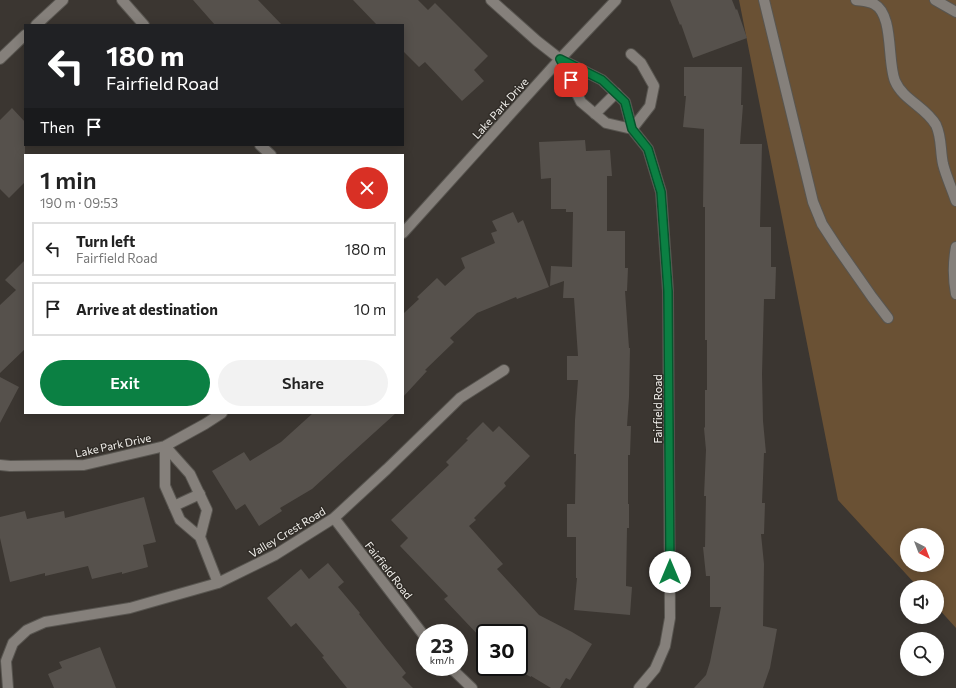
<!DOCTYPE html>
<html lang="en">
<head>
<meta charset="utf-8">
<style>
  :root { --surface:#fff; --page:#f2f2f2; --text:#222; --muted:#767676; --line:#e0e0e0; --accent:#0b8043 }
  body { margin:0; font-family:Commissioner,sans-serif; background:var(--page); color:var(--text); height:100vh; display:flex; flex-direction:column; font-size:15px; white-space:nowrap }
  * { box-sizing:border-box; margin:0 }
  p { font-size:13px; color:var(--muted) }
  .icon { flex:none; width:22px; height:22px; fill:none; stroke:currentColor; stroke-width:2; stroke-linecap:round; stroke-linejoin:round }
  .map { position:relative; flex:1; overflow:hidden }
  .details { position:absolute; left:24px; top:154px; width:380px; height:260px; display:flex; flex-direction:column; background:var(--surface); border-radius:0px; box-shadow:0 2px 10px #0003 }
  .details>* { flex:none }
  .guide { position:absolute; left:24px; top:24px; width:380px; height:122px; border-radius:0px; box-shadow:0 2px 10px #0003; background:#202124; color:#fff; overflow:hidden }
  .needle { width:26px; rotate:138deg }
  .tools { position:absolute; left:900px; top:528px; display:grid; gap:8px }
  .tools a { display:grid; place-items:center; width:44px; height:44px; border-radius:50%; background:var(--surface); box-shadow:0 2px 10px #0003; font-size:20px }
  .speed { position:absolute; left:416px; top:624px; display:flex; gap:8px; font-size:20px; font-weight:700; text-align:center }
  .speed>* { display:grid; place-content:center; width:52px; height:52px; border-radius:50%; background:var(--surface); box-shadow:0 2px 10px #0003; line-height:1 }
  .speed small { font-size:10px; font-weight:400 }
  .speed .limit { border:2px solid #111; border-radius:6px; background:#fff; color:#111 }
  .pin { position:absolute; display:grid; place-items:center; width:34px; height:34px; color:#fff; margin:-17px; border-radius:8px; box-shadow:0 2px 6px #0006 }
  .me { position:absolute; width:44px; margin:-22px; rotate:0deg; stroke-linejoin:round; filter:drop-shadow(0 0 3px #0008) }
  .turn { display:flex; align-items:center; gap:14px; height:84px; padding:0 16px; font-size:18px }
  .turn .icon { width:52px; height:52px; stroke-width:2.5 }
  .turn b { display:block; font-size:28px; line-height:34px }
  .then { display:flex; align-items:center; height:38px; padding:0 16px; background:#0003; gap:8px; font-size:15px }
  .round { display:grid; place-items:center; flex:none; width:42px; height:42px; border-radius:21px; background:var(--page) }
  .summary { display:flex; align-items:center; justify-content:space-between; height:68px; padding:0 16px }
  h1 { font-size:24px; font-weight:600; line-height:30px }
  .cta { display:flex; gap:8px; margin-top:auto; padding:8px 16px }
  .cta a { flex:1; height:46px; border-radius:24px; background:var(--accent); color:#fff; font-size:16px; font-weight:600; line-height:46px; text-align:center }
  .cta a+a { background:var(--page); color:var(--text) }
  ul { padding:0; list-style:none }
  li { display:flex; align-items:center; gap:12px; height:54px; margin:0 8px 6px; padding:0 8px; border:2px solid var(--line); border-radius:0px }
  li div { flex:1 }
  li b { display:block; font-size:15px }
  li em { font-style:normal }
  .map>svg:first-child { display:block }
  .green { fill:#6a5134; fill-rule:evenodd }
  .building { fill:#56514c }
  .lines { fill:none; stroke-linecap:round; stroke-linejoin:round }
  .lane-casing { stroke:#585550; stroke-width:12 }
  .street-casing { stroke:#585550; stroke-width:12 }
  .lane { stroke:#85807b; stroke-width:10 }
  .street { stroke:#85807b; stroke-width:10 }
  .route-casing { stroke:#07532c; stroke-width:10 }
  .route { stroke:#0b8043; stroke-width:7 }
  .labels { text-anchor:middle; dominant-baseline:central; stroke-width:3; stroke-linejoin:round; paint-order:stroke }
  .street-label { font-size:11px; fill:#f3f1ed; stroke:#302c27 }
</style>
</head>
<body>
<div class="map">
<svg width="956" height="688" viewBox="0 0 956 688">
  <rect width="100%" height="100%" fill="#3b3631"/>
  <path class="green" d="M739,0H956V628L937,607V587H918L838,500ZM907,535H937V565H907Z"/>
  <path class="building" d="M193,0H258L282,25H215Z
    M353,0H418L428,10L435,3L488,56L474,70L484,81L462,101L425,62L419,67L403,51V25H377Z
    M670,0H732L736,10L737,9L747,38L693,58L681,24L680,25Z
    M684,67H742L741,105H743L740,144H762L760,227H771V267H776L775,299H764L762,374L763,421L766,453H764L762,503H765L764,534H761L764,564L763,626L777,629L770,668L763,688H694L706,675L710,662L721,607H710V576H706L703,547H705L706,496H704L706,450L704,428L705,427V390H707V340H705V207H703L704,129L683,127L686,96H684Z
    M12,108L25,122V182L9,198L0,189V120Z
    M585,140L586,151L610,150L612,176H607V231H625V268H628L627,291H625L629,348H630L629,397L627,426H631L630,455H628V504H629V528H627L626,586L632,587L630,615L574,610L577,578H576V537H567V504H575L576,454H574L575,420L578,380H567V356H578L574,298H563L564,281L550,286L551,266L572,267L573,212H566V209H551V178L541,179L539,142Z
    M513,212L518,223L523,220L549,287L517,299L516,297L477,313L450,338L454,342L425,370L427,371L403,397V314L419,299L417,297L437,278L445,286L465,268L461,258L495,243L491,233L497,231L492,221Z
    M25,260V349L0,373V305L16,290L5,280Z
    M0,377L19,387L0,423Z
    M313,413H396L312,489L280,508L282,511L259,526L245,504L236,510L212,471L244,452L250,461L281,442Z
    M483,422L493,432L499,426L530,456L504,483L506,486L474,518L476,520L469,526L503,564L497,569L539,615L572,632L592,644L570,680L566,678L560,688H551L531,676V677L519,671V633H485V635L481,638L444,599L448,596L400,546L408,538L391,520L449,465L446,462L468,440L466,439Z
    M144,497L156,542L143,545L148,567L122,574V572L92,579L88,566L45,576V573L10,582L0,538V517L25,511L27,519L64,511L65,518Z
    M328,563L344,582L338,587L360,613L359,614L385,647L406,673L402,677L413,688H347L322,657L324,656L296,623L291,627L267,598L301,569L309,579Z
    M100,647L116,688H54L48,674L62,668L59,662Z"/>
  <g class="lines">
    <g class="lane-casing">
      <path id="lane" d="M764,0L813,202L822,224L837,247L872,297L888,318
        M856,0C862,1 868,1 874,4C894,14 887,62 895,81C903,100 926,107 936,125C942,138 940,150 943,164C946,176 952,189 956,201
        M935,0L956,12
        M631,54L641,63L654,86L650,106L632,129
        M595,114L616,93
        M956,247C953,263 953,278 956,294
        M174,506L200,494"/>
    </g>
    <g class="street-casing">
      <path id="street" d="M122,0L144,25
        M491,0L537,41L560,59L602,80L625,102L632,129L648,149L661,192L668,291L670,618L665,646L655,669L639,688
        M36,25L63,0
        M0,59L25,35
        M560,59L581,102L606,123L632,129
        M260,145L271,155
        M403,233L560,59L616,0
        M165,446V486L180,520L200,537L218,583
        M165,446L190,474L207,510L200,537
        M0,465L10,466L84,465L165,446L205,424L222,413
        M334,518L425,637
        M450,667L472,688
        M8,688L6,661L13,643L27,630L45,622L130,608L218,583L275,555L334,518L387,469L460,398L504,370"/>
    </g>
    <use href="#lane" class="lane"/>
    <use href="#street" class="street"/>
  </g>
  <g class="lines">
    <g class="route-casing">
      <path id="route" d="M571,80L560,59L602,80L625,102L632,129L648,149L661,192L668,291L670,572"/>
    </g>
    <use href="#route" class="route"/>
  </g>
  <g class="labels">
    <g class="street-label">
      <text transform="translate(500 108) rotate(-48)">Lake Park Drive</text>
      <text transform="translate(657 409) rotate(-90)">Fairfield Road</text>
      <text transform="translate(113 445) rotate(-12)">Lake Park Drive</text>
      <text transform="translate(287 532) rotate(-31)">Valley Crest Road</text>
      <text transform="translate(389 570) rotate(52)">Fairfield Road</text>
    </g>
  </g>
</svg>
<div class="tools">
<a><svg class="needle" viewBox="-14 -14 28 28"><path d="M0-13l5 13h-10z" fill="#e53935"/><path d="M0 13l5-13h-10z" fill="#767676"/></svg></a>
<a><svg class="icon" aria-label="sound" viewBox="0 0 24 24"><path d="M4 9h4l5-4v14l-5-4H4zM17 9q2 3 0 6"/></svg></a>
<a><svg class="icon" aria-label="search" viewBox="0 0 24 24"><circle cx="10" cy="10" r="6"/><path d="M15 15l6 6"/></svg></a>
</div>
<div class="speed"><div>23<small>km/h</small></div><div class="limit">30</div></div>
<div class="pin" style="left:571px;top:80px;background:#d93025"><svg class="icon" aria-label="arrive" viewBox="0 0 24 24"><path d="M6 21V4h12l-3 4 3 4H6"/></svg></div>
<svg class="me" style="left:670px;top:572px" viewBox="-20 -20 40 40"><circle r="19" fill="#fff"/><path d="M0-13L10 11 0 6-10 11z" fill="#0b8043"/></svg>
<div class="guide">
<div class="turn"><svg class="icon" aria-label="left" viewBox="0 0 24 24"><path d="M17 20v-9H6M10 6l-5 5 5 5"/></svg><div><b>180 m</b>Fairfield Road</div></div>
<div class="then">Then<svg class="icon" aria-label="arrive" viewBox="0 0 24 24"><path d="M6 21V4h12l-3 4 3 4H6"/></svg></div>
</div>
<section class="details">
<div class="summary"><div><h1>1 min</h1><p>190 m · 09:53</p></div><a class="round" style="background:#d93025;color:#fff"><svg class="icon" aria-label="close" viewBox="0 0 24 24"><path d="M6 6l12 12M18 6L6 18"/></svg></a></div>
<ul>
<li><svg class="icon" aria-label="left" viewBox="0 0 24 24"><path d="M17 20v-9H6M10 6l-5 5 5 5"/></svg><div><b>Turn left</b><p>Fairfield Road</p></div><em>180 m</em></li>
<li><svg class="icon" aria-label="arrive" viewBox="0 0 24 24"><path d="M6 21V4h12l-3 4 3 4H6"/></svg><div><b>Arrive at destination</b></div><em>10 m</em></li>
</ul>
<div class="cta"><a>Exit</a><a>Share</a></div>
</section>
</div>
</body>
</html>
